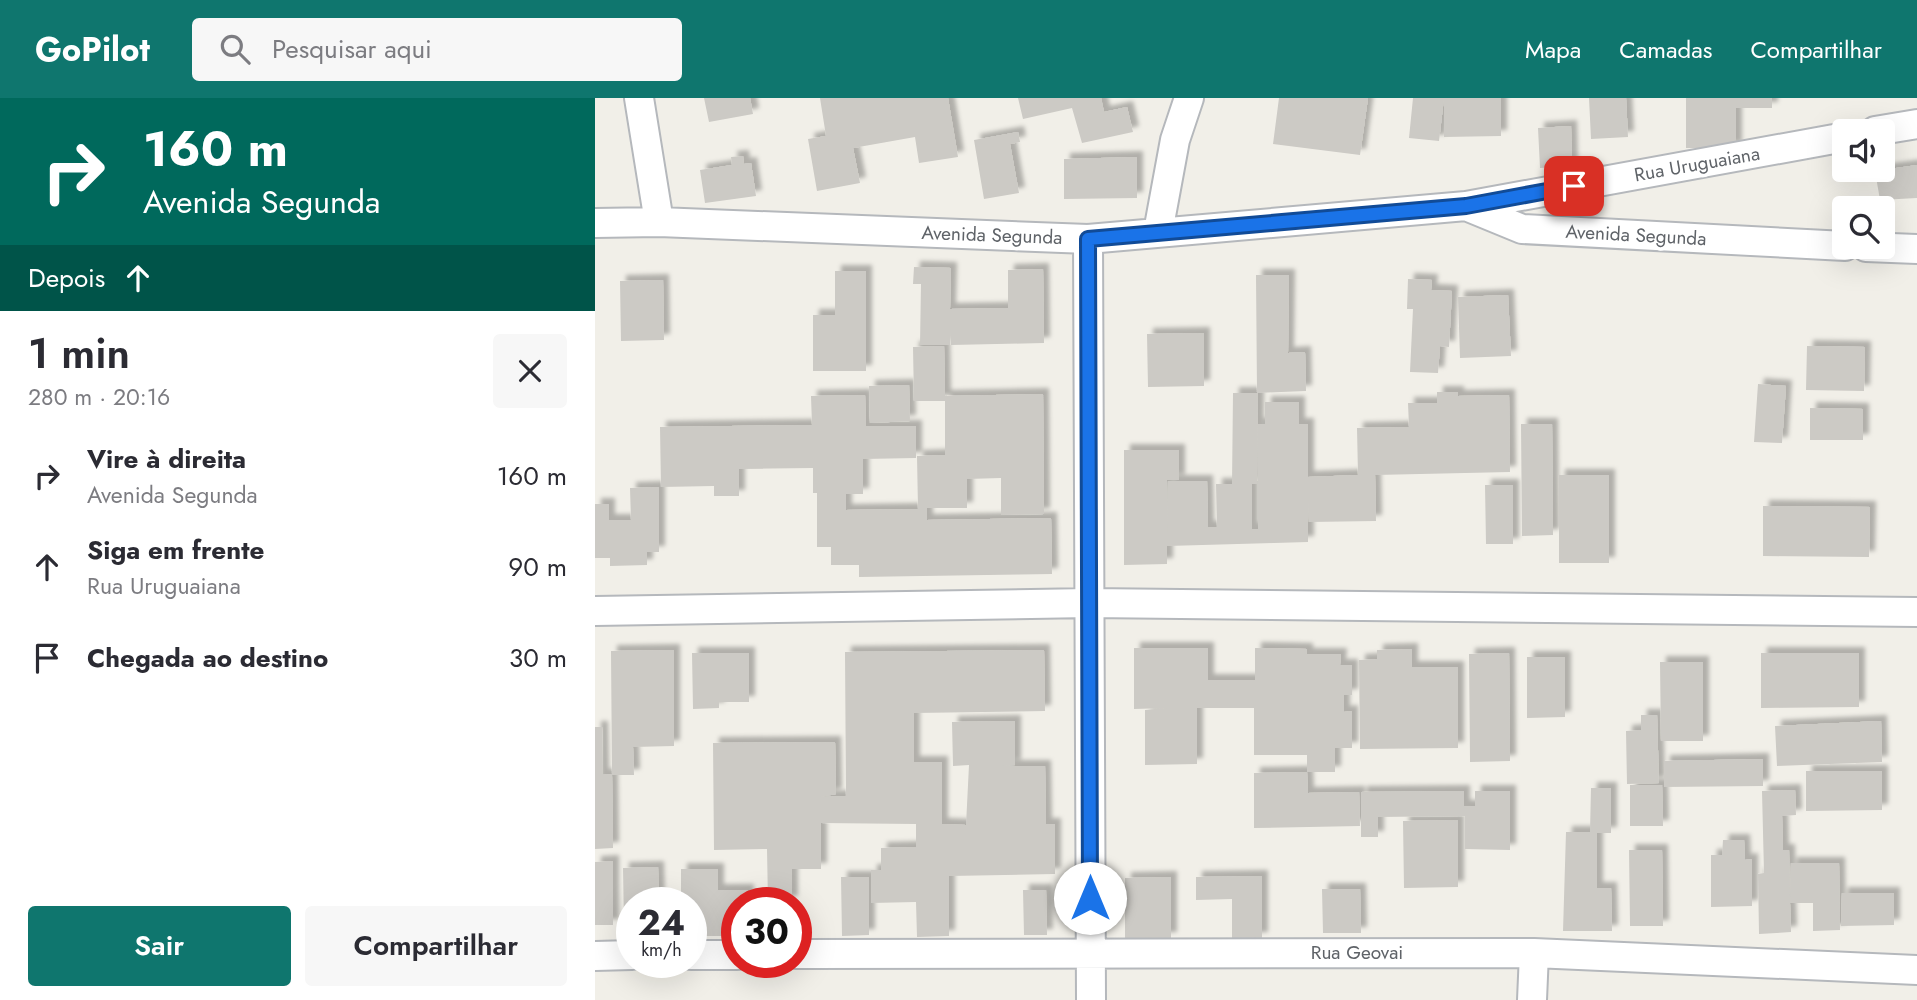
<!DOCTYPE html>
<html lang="pt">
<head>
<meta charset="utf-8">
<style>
  :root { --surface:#fff; --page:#f7f7f7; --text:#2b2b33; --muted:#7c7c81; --accent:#0f766e }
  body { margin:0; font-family:Jost,sans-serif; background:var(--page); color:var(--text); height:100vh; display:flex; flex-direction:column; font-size:26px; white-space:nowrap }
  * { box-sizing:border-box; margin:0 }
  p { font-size:23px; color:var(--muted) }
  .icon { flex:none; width:38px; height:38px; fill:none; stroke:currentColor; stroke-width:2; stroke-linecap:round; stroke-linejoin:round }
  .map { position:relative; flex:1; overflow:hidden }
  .panel { display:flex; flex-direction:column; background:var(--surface); width:595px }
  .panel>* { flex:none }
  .top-card { background:#00695c; color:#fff; overflow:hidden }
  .buttons { position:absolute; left:1237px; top:21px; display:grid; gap:14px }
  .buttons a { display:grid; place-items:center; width:63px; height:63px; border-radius:7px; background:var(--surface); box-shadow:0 7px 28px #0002; font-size:35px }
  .speed { position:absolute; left:21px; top:789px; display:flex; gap:14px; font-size:35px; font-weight:700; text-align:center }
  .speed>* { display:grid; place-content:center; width:91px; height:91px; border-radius:50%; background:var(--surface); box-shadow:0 7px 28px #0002; line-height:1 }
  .speed small { font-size:18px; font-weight:400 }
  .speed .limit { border:10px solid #d22; background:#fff; color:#111 }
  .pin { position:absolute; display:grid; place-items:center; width:60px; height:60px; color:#fff; margin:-30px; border-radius:14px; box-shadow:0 4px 10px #0006 }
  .me { position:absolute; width:77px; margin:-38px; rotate:0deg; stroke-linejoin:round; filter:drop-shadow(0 0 5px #0008) }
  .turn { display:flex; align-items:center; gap:24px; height:147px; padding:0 28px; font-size:32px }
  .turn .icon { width:91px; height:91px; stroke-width:2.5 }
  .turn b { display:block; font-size:49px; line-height:60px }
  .then { display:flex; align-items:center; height:66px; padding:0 28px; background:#0003; gap:14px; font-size:26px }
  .round { display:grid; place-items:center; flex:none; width:74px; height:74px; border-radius:7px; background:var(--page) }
  .headline { display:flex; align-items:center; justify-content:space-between; height:119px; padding:0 28px }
  h1 { font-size:42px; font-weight:600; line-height:52px }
  .action { display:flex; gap:14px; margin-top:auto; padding:14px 28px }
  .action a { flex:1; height:80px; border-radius:7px; background:var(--accent); color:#fff; font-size:28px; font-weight:600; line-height:80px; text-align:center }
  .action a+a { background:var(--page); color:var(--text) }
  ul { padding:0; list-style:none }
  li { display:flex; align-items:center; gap:21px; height:91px; padding:0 28px }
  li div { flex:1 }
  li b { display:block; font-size:26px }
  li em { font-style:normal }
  header { display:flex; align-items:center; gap:42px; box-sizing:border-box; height:98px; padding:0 35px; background:var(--accent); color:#fff }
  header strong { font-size:33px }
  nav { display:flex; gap:38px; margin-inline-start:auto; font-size:24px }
  .search { width:490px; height:63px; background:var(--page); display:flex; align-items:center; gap:18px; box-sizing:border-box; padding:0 24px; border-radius:7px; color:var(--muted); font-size:26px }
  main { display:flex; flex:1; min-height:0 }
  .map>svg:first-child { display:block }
  .building { fill:#cccac5; filter:url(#shadow) }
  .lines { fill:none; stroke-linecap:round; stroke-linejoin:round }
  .minor-casing { stroke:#b5b8bc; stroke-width:32 }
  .minor { stroke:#fff; stroke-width:28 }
  .route-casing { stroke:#114b97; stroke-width:18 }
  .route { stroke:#1a73e8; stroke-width:12 }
  .labels { text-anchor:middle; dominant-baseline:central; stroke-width:7; stroke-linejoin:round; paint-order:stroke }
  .street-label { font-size:19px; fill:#5f6368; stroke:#fff }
</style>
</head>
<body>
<header>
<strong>GoPilot</strong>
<div class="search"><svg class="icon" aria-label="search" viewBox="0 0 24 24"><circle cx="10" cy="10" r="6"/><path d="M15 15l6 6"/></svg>Pesquisar aqui</div>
<nav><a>Mapa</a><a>Camadas</a><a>Compartilhar</a></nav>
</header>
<main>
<section class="panel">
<div class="top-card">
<div class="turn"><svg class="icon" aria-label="right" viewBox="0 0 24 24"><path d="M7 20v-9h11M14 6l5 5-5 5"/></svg><div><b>160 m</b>Avenida Segunda</div></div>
<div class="then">Depois<svg class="icon" aria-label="ahead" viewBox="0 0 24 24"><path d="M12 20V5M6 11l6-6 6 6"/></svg></div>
</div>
<div class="headline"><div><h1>1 min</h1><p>280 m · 20:16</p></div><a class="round"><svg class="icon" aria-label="close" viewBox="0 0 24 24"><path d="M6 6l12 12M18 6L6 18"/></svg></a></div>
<ul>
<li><svg class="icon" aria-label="right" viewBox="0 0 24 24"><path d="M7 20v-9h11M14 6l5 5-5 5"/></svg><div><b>Vire à direita</b><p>Avenida Segunda</p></div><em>160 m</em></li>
<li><svg class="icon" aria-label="ahead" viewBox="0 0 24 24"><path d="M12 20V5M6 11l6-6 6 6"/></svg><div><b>Siga em frente</b><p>Rua Uruguaiana</p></div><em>90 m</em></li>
<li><svg class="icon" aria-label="arrive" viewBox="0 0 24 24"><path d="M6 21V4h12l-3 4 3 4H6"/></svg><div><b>Chegada ao destino</b></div><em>30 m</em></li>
</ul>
<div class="action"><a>Sair</a><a>Compartilhar</a></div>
</section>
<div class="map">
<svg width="1322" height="902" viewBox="0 0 1322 902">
  <defs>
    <filter id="shadow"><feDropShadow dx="6" dy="-6" stdDeviation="2" flood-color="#0004"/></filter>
  </defs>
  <rect width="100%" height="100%" fill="#f1efe8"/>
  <path class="building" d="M109,0H155L158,16L114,24Z
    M225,0H353L363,59L324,65L320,39L258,50L265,85L222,93L213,41L231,38Z
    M423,0H506L509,14L532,9L538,34L487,45L477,10L428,21Z
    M684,0H773L765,57L678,46Z
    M818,0H849L844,43L814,40Z
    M849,0H906V38L849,39Z
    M994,0H1031L1033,39L996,41Z
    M1091,0H1177V10H1141V50H1091Z
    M976,28L977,68L945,70L943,30Z
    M423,34L425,44L415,46L424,95L389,101L379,42Z
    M148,58L149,66L156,65L161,98L110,105L105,72L137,67L136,59Z
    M542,59V100L469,101V61Z
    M1322,67V100L1285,102L1280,73Z
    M319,169L356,170L355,211L413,210V172L448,171L449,245L356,247L355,231V247H325L326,186H318Z
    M240,173H271V273H218V217H240Z
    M661,177H694L693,255L710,254L711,293L662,295Z
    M813,181L837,182L836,192L857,193L854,249L845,248L843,275L815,274L818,211H812Z
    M68,182L69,242L26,243L25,183Z
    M913,197L916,258L865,260L863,199Z
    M609,235V288L553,289L552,236Z
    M349,248L350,298L448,296L449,416L406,417V380L372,381V410H332V422L456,420L457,476L264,479V467H236V449H222V395H218V370L144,371V398H119V388L66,389L65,329L217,327L216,298L270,297L271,328H321V360L268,361V396H251V412L323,411L322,358L350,357V303H319L318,249Z
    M1212,248L1270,249L1269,293L1211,292Z
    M1163,286L1191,288L1187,345L1159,344Z
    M314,287L315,323L275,325L274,288Z
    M842,294H863V298L914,297L915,374L780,377L781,423L714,424L713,401V444L572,448V466L529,467V352H584V382H572V436L573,383H612L613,429H622L621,386H637L638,295H663L662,386H657V431H663V326H670V304H704V326H713V379L763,377L762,330L814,329L813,305H842Z
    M1215,310L1268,311V342H1215Z
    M926,326H957L958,437L927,438Z
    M964,377H1014V465H964Z
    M890,387H918V446H891Z
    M64,389V454H52V467L15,468V460H0V406H14V422H36L35,390Z
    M1168,408L1275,409L1274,459L1168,458Z
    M539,550H613V582H660V550L712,551V556H746L745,567H757V597H749V614L757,613V650H740V674H712V657H659V610H602V666L550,667V612L572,610L539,611Z
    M817,551V569H863V650L765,651L764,562L782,561V552Z
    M79,552V648L38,649L39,677H17L18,750L0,751V629H7L8,677L17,676L16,553Z
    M449,552L450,613L319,615V664H347V726L371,727L374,667L358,668L357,624L420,623V667L407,668H450L451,726H460V776L354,778V838L322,839L321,804L276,805V772H286V750L321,749V726L226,725V771H197V804L173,805L172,751L119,752L118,645L240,644L241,696L225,699L251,698L250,554Z
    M97,555H154V604H124V610L98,611Z
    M914,555L915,663L875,664L874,556Z
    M1166,555H1264V609L1166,610Z
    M932,559H970V619L932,620Z
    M1065,564H1108V643H1066Z
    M1046,617H1062L1064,685L1032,686L1031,633L1046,632Z
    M1286,623L1287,664L1182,668L1180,628Z
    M1168,661V688L1069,689V663Z
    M1211,673H1287V712L1211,713Z
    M712,674L713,695L764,694L765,728L659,730V675Z
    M1035,687H1067L1068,728H1035Z
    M996,690H1016V735H1002V790H1016L1017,833H968L971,734H995Z
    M1200,692L1201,717L1187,718L1188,752H1194L1195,799L1196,765H1244L1245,832L1218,833V805H1195L1196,834L1164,836L1163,776L1169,775L1167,693Z
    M869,693V708H880V693H915V752L870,751V718L783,719V739H766V694Z
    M863,722V789L809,790L808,723Z
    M1128,742H1149L1150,762L1157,761V808L1116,809V757H1127Z
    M1034,752H1067L1068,828H1035Z
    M18,763V827H0V764Z
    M63,769L64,805H37V830H29L28,770Z
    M86,771H123V792H153V805H142V838H96V805H86Z
    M667,778V840L637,841V801L601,802V779Z
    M246,779H274V837L247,838Z
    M576,779V840L530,841V780Z
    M727,791H765L766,835H728Z
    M428,792H451L452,837H429Z
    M1247,795H1299V827L1246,828Z"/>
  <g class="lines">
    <g class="minor-casing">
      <path id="minor" d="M44,0L64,124
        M1280,33L1322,26
        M871,108L927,131L1250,148
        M0,125L64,124L493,141L871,108L1250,39
        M563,134L580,42L594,0
        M493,141L496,902
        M1271,149L1322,151
        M0,513L495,505L1322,514
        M201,856L939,855L1322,872
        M96,857H142
        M0,858L37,857
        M937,902L939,855"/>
    </g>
    <use href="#minor" class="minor"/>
  </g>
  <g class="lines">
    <g class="route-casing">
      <path id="route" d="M495,800L493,141L871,108L979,88"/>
    </g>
    <use href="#route" class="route"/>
  </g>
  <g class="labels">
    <g class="street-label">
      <text transform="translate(1102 66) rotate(-10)">Rua Uruguaiana</text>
      <text transform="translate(397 137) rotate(2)">Avenida Segunda</text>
      <text transform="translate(1041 137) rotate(3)">Avenida Segunda</text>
      <text x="762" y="854">Rua Geovai</text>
    </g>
  </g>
</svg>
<div class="buttons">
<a><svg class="icon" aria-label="sound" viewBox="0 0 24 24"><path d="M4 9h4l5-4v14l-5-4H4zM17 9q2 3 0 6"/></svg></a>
<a><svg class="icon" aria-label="search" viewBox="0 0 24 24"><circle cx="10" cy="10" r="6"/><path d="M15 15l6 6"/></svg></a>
</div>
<div class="speed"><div>24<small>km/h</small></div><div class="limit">30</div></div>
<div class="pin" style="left:979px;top:88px;background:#d93025"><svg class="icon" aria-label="arrive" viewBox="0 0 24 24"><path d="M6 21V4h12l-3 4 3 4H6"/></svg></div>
<svg class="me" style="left:495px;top:800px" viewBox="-20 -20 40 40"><circle r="19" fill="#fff"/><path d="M0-13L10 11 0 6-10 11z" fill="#1a73e8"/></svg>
</div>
</main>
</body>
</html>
